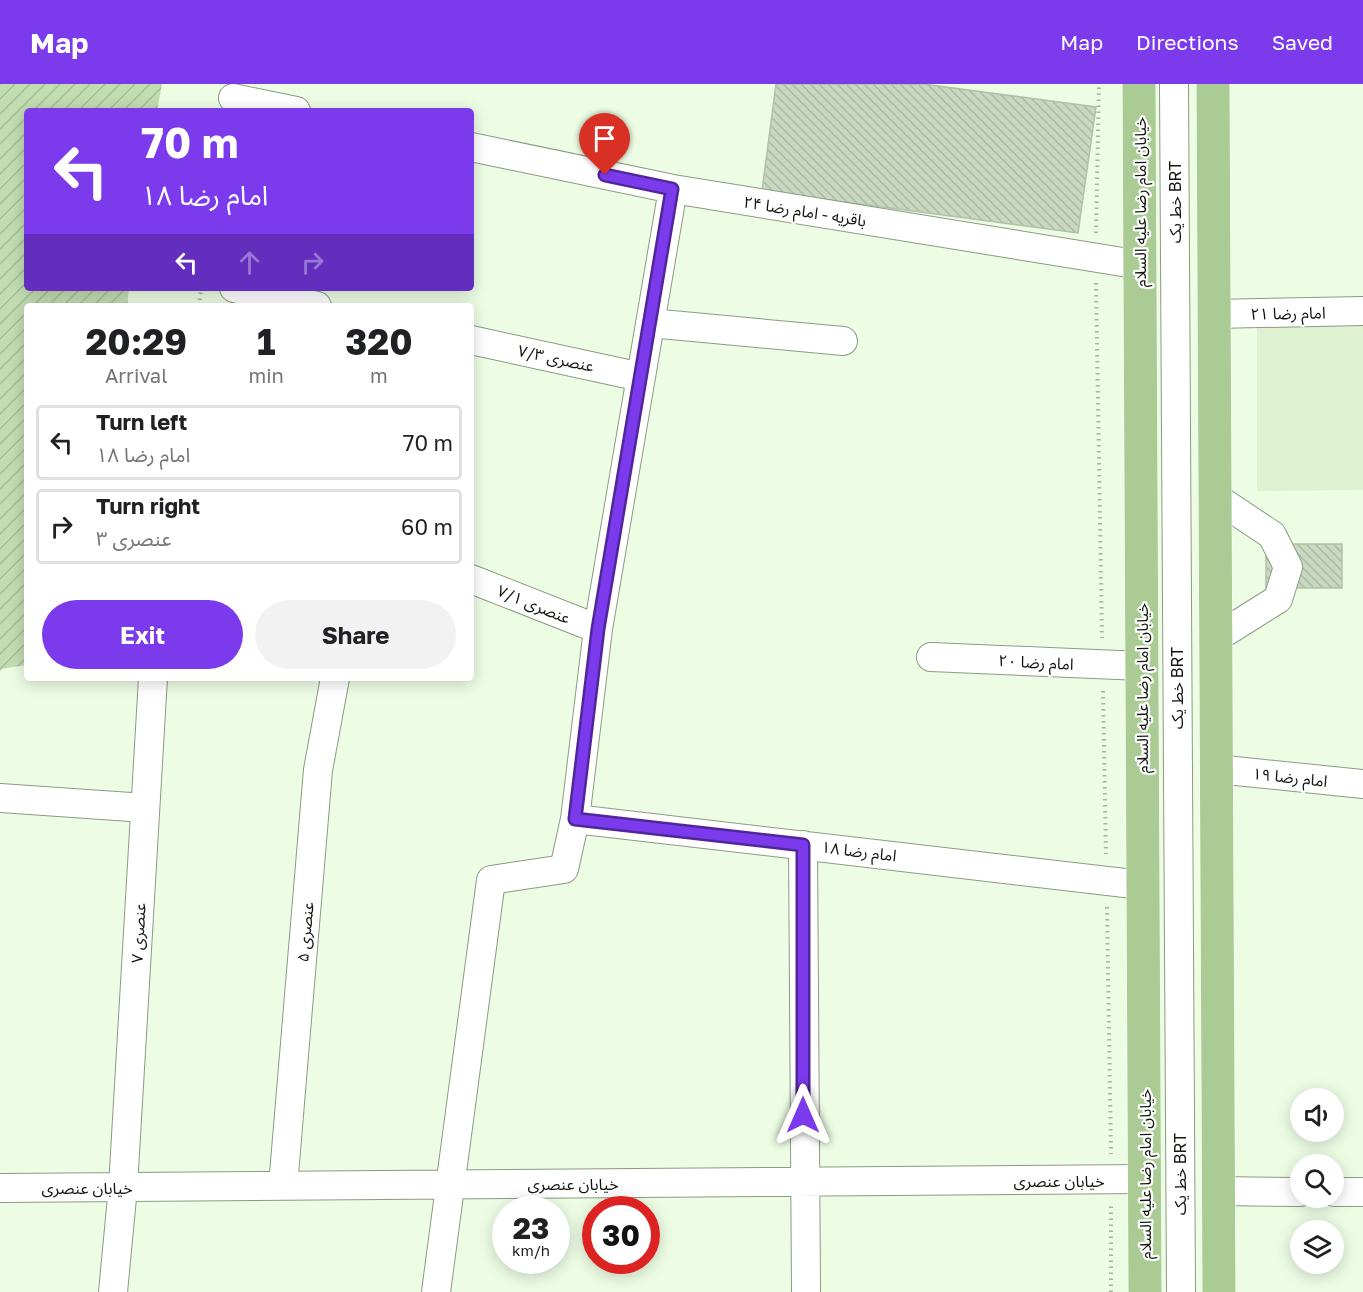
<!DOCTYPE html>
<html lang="en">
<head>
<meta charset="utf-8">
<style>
  :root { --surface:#fff; --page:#f2f2f2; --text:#202124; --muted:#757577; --line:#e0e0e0; --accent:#7c3aed }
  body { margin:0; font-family:"Golos Text","Noto Sans Arabic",sans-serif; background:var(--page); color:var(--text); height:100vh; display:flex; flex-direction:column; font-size:22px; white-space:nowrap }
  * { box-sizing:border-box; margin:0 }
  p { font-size:20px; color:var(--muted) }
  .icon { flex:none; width:33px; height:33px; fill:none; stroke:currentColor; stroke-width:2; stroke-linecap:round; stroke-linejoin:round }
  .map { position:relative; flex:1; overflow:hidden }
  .sheet { position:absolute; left:24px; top:219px; width:450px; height:378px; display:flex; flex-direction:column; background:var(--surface); border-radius:6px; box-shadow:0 3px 15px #0003 }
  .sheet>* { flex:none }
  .hud { position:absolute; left:24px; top:24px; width:450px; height:183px; border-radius:6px; box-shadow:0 3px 15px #0003; background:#7c3aed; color:#fff; overflow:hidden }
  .fabs { position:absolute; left:1290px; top:1004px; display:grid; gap:12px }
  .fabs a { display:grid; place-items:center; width:54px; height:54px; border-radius:50%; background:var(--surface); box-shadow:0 3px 15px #0003; font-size:30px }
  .speed { position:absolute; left:492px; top:1112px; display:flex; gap:12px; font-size:30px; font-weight:700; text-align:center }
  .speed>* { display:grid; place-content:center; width:78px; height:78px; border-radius:50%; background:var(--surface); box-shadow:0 3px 15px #0003; line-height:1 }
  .speed small { font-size:15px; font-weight:400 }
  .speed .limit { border:9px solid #d22; background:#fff; color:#111 }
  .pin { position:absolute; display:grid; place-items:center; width:51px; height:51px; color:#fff; margin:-62px -26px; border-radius:50% 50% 50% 0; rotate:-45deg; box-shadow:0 0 6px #0007 }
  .pin .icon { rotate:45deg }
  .me { position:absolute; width:66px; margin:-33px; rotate:0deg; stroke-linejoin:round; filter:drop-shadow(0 0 4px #0008) }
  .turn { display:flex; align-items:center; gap:21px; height:126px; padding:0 18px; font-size:27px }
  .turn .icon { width:78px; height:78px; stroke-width:2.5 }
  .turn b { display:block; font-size:42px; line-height:51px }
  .lanes { display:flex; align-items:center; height:57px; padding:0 18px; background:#0003; justify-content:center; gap:30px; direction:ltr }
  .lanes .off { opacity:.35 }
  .eta { display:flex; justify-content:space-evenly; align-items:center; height:102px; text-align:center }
  .eta b { font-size:36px; font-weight:700; line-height:42px }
  .cta { display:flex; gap:12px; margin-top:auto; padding:12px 18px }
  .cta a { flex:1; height:69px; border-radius:36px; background:var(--accent); color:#fff; font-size:24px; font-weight:700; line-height:69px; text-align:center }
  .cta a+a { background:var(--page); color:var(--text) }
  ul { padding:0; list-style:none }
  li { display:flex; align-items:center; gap:18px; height:75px; margin:0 12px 9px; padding:0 6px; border:3px solid var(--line); border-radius:6px }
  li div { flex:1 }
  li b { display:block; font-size:22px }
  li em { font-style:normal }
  header { display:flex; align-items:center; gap:36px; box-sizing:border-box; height:84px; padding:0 30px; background:var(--accent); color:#fff }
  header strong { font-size:28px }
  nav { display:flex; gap:33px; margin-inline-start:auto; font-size:21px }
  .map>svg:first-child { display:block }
  .built { fill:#def2d2 }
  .garden { fill:url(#garden-furrows) }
  .building { fill:url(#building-back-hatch); stroke:#b2c1a9; stroke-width:1.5 }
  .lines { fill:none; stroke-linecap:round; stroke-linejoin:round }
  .minor-casing { stroke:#8c9a83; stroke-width:30 }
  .major-casing { stroke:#fff; stroke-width:34 }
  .path { stroke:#a6b39f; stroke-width:4; stroke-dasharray:1.5 4.5; stroke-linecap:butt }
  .minor { stroke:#fff; stroke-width:28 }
  .major { stroke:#aacb93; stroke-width:33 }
  .route-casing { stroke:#51269a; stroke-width:15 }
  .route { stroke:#7c3aed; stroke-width:10 }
  .labels { text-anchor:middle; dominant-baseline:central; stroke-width:4.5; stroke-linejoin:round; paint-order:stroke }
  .street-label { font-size:16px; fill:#10150d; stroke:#fff }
</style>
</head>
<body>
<header>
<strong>Map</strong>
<nav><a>Map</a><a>Directions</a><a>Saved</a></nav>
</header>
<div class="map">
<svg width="1363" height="1208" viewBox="0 0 1363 1208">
  <defs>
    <pattern id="garden-furrows" width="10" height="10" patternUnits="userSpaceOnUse" patternTransform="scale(1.5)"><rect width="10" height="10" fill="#c2ddb2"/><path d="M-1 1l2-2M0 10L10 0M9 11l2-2" fill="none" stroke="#a6bd98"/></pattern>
    <pattern id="building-back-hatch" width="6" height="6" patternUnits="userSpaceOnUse" patternTransform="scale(1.5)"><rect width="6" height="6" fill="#c9d9c0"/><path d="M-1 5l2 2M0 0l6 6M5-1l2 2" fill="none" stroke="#acb9a4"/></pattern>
  </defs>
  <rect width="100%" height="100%" fill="#edfde4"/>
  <path class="built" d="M1257,237H1363V406L1257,407Z"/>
  <path class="garden" d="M0,0H162L157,27H27V204H129L127,222H27V581L1,585L0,590Z"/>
  <path class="building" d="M776,0H923L1096,23L1078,149L762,107Z
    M1266,460H1342V504H1266Z"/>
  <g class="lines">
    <g class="minor-casing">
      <path id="minor" d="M1174,0L1181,1208
        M233,14L296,27
        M471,63L673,105L1141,181
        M234,204L317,222
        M1214,230L1363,227
        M650,239L843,257
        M471,256L641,293
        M1215,413L1272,451L1288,483L1278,515L1216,554
        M471,495L598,545
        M931,573L1142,582
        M1216,685L1363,700
        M0,714L145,724
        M575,735L1142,801
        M803,761L806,1208
        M283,1102L318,686L335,594
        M0,1104L1146,1095
        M1218,1107L1300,1108
        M1334,1108H1363
        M113,1208L123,1103L153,594
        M436,1208L491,796L564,785L575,735L598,545L673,105"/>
    </g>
    <g class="major-casing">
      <path id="major" d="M1139,0L1145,1208
        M1213,0L1219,1208"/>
    </g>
    <path class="path" d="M1096,149L1099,0
      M1096,199L1102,554
      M199,222L201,204
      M1103,607L1106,770
      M1107,823L1111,1070
      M1111,1208V1120"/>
    <use href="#minor" class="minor"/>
    <use href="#major" class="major"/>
  </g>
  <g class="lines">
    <g class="route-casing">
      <path id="route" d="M605,91L672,105L598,545L575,735L803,761V1031"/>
    </g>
    <use href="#route" class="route"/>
  </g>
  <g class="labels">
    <g class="street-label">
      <text transform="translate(1140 118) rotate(-90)">خیابان امام رضا علیه السلام</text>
      <text transform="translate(1175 118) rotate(-90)">خط یک BRT</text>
      <text transform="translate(805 127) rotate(9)">باقریه - امام رضا ۲۴</text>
      <text transform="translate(1288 229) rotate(-1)">امام رضا ۲۱</text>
      <text transform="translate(556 274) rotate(12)">عنصری ۷/۳</text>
      <text transform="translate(534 520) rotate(22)">عنصری ۷/۱</text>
      <text transform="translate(1036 578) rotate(3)">امام رضا ۲۰</text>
      <text transform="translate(1142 604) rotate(-90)">خیابان امام رضا علیه السلام</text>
      <text transform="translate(1177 604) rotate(-90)">خط یک BRT</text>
      <text transform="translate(1290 693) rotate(6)">امام رضا ۱۹</text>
      <text transform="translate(859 767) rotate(7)">امام رضا ۱۸</text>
      <text transform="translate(305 848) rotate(-85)">عنصری ۵</text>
      <text transform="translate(138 849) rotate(-87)">عنصری ۷</text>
      <text transform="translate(1145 1090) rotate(-90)">خیابان امام رضا علیه السلام</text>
      <text transform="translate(1180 1090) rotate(-90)">خط یک BRT</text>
      <text x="1059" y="1097">خیابان عنصری</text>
      <text x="573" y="1100">خیابان عنصری</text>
      <text x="87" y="1104">خیابان عنصری</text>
    </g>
  </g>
</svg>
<div class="fabs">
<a><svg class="icon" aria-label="sound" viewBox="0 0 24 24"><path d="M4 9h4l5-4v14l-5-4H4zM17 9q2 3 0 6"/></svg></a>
<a><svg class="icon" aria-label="search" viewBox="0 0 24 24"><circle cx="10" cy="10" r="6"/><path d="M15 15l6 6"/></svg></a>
<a><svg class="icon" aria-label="layers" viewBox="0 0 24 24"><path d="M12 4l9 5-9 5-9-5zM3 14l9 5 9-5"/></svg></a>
</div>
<div class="speed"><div>23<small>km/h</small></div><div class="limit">30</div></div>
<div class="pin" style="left:605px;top:91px;background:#d93025"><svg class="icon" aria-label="arrive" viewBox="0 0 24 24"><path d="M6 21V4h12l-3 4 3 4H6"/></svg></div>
<svg class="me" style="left:803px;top:1031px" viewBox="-20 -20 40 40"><path d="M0-17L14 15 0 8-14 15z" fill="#7c3aed" stroke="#fff" stroke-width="4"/></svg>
<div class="hud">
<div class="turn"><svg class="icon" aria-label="left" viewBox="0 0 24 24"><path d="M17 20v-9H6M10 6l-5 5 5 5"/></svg><div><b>70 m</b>امام رضا ۱۸</div></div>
<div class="lanes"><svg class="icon" aria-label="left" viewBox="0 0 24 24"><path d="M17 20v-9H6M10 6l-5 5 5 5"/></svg><svg class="icon off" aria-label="ahead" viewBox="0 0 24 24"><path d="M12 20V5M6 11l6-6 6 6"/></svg><svg class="icon off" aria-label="right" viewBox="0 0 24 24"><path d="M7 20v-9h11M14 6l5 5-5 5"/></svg></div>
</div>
<section class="sheet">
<div class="eta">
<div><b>20:29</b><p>Arrival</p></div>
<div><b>1</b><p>min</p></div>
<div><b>320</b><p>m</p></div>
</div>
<ul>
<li><svg class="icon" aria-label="left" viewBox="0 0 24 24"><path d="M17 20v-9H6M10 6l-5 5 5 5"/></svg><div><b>Turn left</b><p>امام رضا ۱۸</p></div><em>70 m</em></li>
<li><svg class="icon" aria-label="right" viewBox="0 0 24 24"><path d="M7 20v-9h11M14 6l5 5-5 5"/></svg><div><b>Turn right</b><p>عنصری ۳</p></div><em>60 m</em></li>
</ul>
<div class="cta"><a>Exit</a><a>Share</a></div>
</section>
</div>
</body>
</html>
